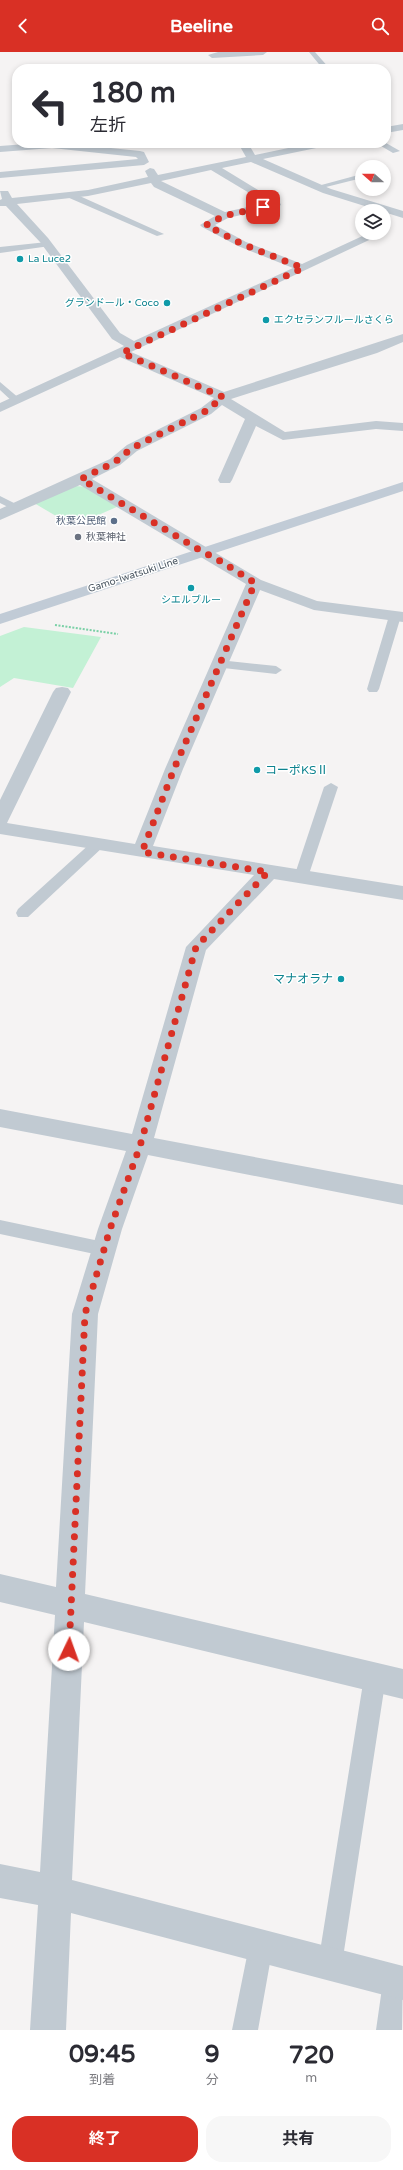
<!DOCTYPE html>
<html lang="ja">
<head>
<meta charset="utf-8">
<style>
  :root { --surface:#fff; --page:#f7f7f7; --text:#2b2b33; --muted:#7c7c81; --accent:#d93025 }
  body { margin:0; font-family:"Varela Round","Noto Sans JP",sans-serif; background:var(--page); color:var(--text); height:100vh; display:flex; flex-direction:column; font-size:15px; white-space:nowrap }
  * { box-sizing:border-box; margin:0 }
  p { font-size:13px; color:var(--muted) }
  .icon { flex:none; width:22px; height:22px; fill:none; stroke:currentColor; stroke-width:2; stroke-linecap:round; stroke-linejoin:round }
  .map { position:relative; height:1978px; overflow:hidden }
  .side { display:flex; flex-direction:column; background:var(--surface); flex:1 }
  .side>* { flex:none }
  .hud { position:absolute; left:12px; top:12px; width:379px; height:84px; border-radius:16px; box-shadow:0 2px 6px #0003; background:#fff; color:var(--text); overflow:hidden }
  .needle { width:26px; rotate:291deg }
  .tools { position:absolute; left:355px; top:108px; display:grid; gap:8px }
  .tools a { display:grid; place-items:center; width:36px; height:36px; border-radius:50%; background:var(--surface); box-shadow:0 2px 6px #0003; font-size:20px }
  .pin { position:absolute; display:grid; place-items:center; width:34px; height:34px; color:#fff; margin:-17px; border-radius:8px; box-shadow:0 2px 6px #0006 }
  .me { position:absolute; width:44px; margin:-22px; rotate:3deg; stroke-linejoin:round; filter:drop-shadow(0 0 3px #0008) }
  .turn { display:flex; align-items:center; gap:14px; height:84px; padding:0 12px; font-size:18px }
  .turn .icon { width:52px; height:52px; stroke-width:2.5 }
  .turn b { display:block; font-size:28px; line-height:34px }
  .eta { display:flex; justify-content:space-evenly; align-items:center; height:68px; text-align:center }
  .eta b { font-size:24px; font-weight:700; line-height:28px }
  .action { display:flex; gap:8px; margin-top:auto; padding:8px 12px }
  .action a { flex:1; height:46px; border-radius:16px; background:var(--accent); color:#fff; font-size:16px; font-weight:700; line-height:46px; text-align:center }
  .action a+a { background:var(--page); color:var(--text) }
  header { display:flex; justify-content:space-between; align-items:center; height:52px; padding:0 12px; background:var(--accent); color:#fff; font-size:18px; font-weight:700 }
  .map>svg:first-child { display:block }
  .green { fill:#c3f1d5 }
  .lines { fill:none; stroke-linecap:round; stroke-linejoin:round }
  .path { stroke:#7ad0a6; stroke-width:2; stroke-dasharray:2 1.5; stroke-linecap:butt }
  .service { fill:#c1cad2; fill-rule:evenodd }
  .minor { fill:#c1cad2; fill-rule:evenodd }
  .secondary { fill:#c1cbd6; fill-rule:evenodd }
  .route { stroke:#d93025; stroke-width:7; stroke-dasharray:0 12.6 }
  .culture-dot { fill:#0f9aa8; stroke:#fff; stroke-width:1.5 }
  .service-dot { fill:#5c6f8a; stroke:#fff; stroke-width:1.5 }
  .worship-dot { fill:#6b7280; stroke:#fff; stroke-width:1.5 }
  .labels { text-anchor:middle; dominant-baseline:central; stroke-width:3; stroke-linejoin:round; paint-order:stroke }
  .far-culture-label { font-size:10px; fill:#0d838f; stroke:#fff; text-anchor:start }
  .far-service-label { font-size:10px; fill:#4e5e75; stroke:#fff; text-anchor:end }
  .far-worship-label { font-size:10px; fill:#5b616d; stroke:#fff; text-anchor:start }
  .far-street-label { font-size:10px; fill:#4a5661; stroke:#fff }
  .culture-label { font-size:12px; fill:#0d838f; stroke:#fff; text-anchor:start }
</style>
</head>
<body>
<header><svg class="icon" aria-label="back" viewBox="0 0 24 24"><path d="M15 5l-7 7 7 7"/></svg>Beeline<svg class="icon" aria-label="search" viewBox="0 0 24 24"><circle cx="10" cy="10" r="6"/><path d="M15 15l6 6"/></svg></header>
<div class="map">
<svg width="403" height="1978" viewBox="0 0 403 1978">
  <rect width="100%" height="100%" fill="#f5f3f3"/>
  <path class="green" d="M75,434L88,435L119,454L73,474L34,451Z
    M24,575L101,585L73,636L14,626L0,635V584Z"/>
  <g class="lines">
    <path class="path" d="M55,573L118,582"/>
    <path class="service" d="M309,0H315L330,17H323Z
      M376,91H386L400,99L393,101Z
      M362,122V126L318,137L314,135Z
      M67,141H73L164,182L157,184L67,145Z
      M47,190L51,192L50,194L0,201V195Z
      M0,330L20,347V351H14L0,338Z
      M0,444L20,454L21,456L16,459L0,451Z
      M395,560L401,564L379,637L377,640H369L367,637L389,564Z
      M219,608L276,614L282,618L276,622L215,615L213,612Z
      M331,731L338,735L308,825L306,828H296L294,825L324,735Z
      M98,787L103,789L105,792L103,795L28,865H18L16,861L18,857L93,789Z
      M0,1168L104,1190L110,1192L113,1197L110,1202L104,1204L0,1182Z
      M375,1614L383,1617L386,1625L342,1912L339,1921L330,1924L321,1921L318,1912L364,1625L367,1617Z
      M261,1882L270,1885L273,1894L258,1978H232L249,1894L252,1885Z
      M396,1916L403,1919L402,1978H376L383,1929L387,1920Z"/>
    <path class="minor" d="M218,0H267L263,3L212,6L208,3Z
      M403,72V78L386,81V75Z
      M39,91H62L140,99L144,100L149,110L144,113L0,126V120L138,107L136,105L52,96L0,100V94Z
      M238,91H248L255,103L312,91H331L326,94L263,107L331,137L403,159V166L323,141L251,110L222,116L281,152L280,154L228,166L215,173L246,190L302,212L369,181H384L131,300L224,340L403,282V290L377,301L231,347L285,380L376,369L403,371V379L376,377L283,388L256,374L232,428L230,431H220L218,428L245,367L222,353L211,362L137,399L120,413L92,427L261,528L317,549L403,560V570L314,558L260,538L183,717L153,794L403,834V848L274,827L206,898L154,1086L403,1133V1153L148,1103L122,1177L98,1262L85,1542L403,1617V1647L84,1570L72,1828L403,1914V1948L71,1861L66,1978H30L38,1853L0,1846V1812L40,1820L55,1563L0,1550V1522L56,1535L72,1262L98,1177L126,1099L0,1075V1057L132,1082L186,895L254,823L0,782V748L53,640L56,636L62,635L68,636L71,640L7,771L135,792L165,717L246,532L80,433L0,468V457L110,407L127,393L201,356L214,346L120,305L0,360V351L124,294L112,287L40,190L6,154H0V148L2,147L0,139H8L12,146L88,138L148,125L145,119L150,116L154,117L158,123L246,105ZM211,118L266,151L225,160L161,129ZM151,131L154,135L215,164L200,173L202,175L238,194L293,216L134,289L120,281L48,186L17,152L88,144Z"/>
    <path class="secondary" d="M403,430V439L0,572V562Z"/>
  </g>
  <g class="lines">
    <path class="route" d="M69,1598L85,1262L110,1177L140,1094L196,895L268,820L142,800L174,717L255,531L217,507L203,500L81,427L115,410L132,396L206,359L223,345L122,301L303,216L242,192L206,173L224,164L263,155"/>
  </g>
  <g class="culture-dot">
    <circle cx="20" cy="207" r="4"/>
    <circle cx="167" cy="251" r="4"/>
    <circle cx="266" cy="268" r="4"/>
    <circle cx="191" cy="536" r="4"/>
    <circle cx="257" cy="718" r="4"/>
    <circle cx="341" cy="927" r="4"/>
  </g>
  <circle class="service-dot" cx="114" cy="469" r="4"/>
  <circle class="worship-dot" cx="78" cy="485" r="4"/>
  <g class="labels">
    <g class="far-culture-label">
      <text x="28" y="207">La Luce2</text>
      <text x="159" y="251" text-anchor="end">グランドール・Coco</text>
      <text x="274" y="268">エクセランフルールさくら</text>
      <text x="191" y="548" text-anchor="middle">シエルブルー</text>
    </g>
    <g class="far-service-label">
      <text x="106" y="469">秋葉公民館</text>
    </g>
    <g class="far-worship-label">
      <text x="86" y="485">秋葉神社</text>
    </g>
    <g class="far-street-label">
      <text transform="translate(133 523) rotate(-18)">Gamo-Iwatsuki Line</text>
    </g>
    <g class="culture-label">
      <text x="265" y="718">コーポKSⅡ</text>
      <text x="333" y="927" text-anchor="end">マナオラナ</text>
    </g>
  </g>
</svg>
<div class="tools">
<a><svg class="needle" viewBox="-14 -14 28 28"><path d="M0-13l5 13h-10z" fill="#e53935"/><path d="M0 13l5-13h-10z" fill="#7c7c81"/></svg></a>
<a><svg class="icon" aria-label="layers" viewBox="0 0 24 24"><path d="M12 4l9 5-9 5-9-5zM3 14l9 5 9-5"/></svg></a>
</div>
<div class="pin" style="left:263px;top:155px;background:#d93025"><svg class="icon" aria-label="arrive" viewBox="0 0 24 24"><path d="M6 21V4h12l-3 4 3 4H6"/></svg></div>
<svg class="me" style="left:69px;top:1598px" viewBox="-20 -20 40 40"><circle r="19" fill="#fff"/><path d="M0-13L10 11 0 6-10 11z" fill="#d93025"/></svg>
<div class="hud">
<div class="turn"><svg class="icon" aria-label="left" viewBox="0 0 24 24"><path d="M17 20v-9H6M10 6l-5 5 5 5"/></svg><div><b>180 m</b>左折</div></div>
</div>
</div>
<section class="side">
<div class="eta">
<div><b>09:45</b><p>到着</p></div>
<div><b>9</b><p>分</p></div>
<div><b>720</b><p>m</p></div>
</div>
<div class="action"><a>終了</a><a>共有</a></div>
</section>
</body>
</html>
